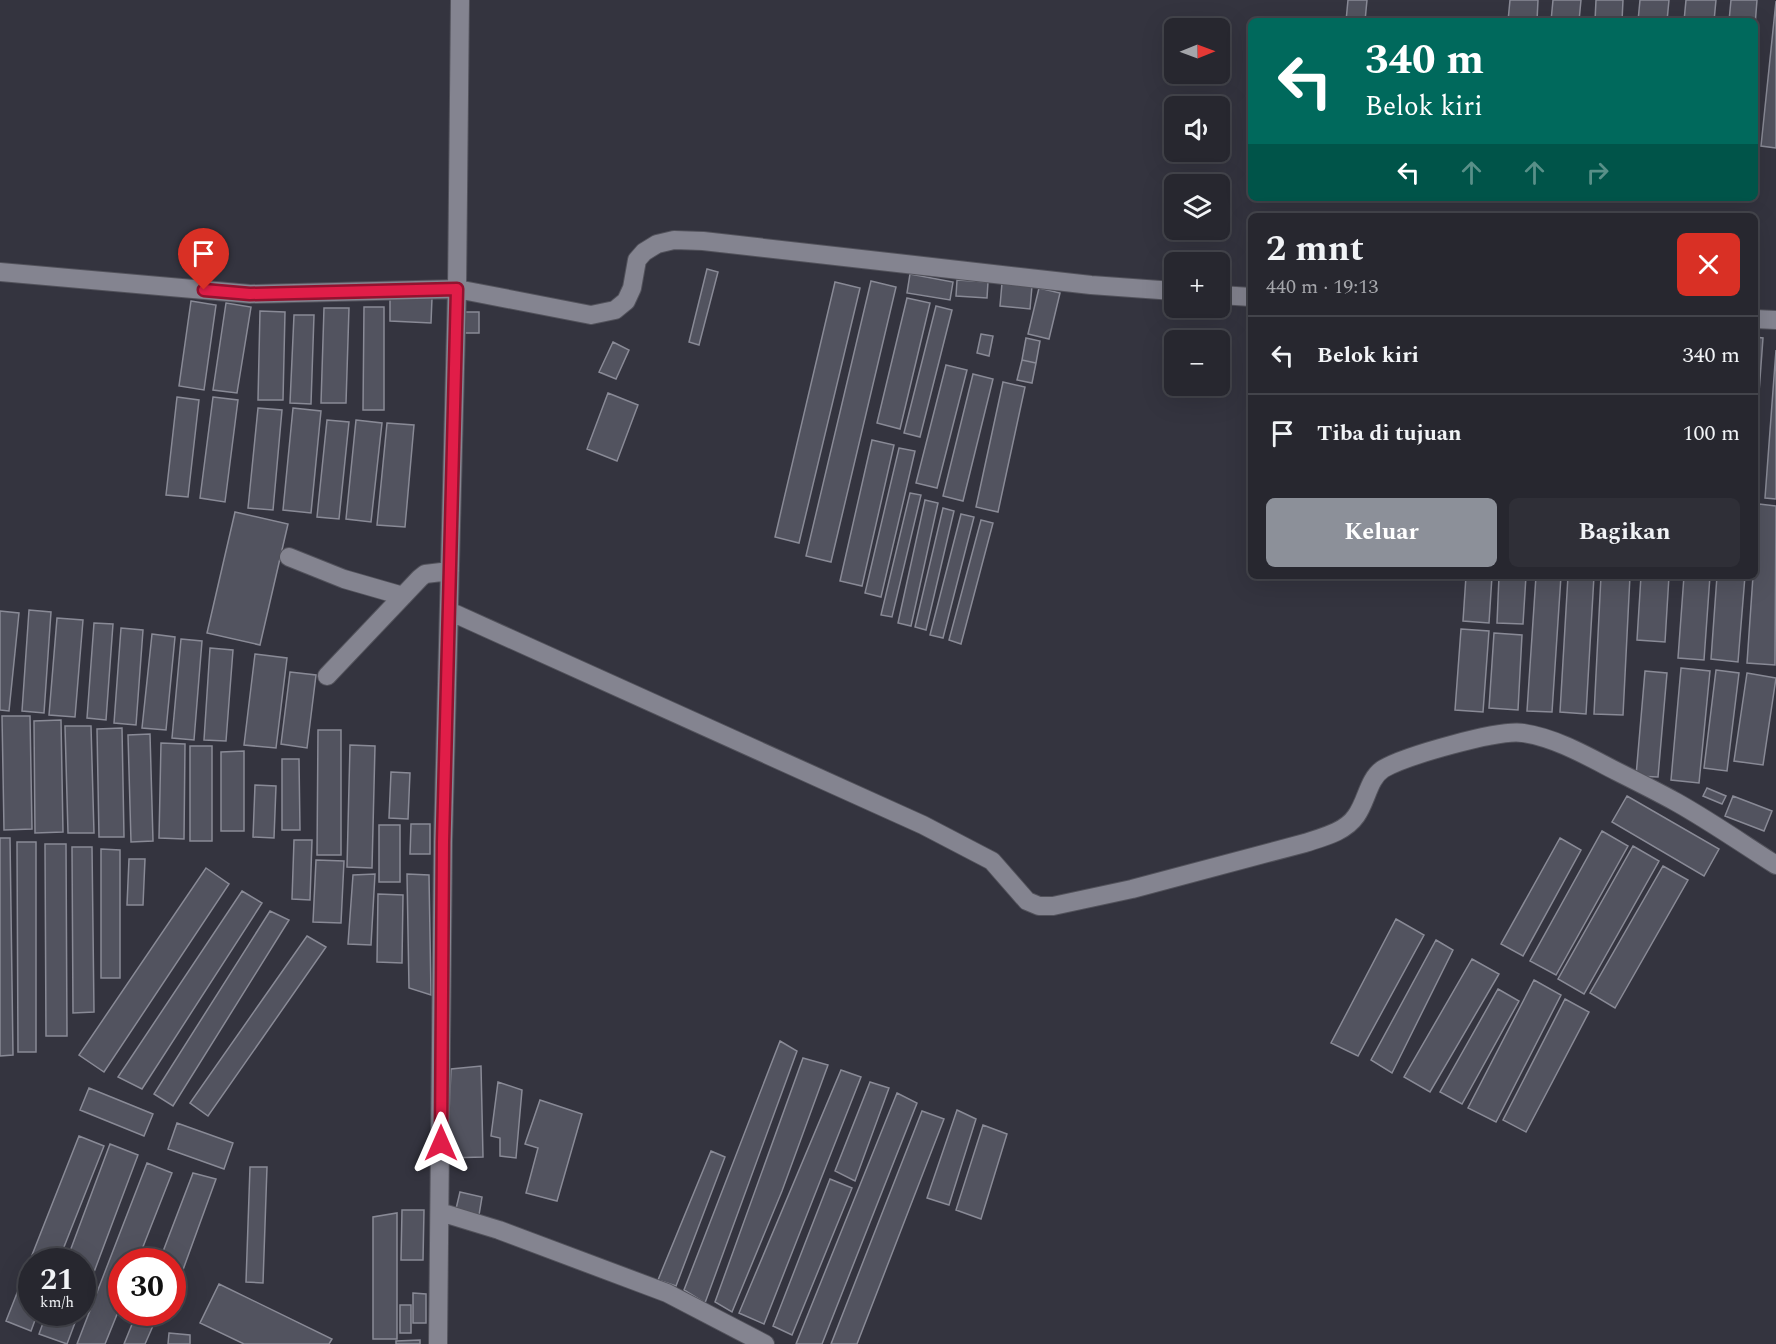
<!DOCTYPE html>
<html lang="id">
<head>
<meta charset="utf-8">
<style>
  :root { --surface:#27272f; --page:#2f2f37; --text:#f1f3f6; --muted:#a4a5aa; --line:#43444b; --accent:#8c9099 }
  body { margin:0; font-family:Spectral,serif; background:var(--page); color:var(--text); height:100vh; display:flex; flex-direction:column; font-size:22px; white-space:nowrap }
  * { box-sizing:border-box; margin:0 }
  p { font-size:20px; color:var(--muted) }
  .icon { flex:none; width:33px; height:33px; fill:none; stroke:currentColor; stroke-width:2; stroke-linecap:round; stroke-linejoin:round }
  .map { position:relative; flex:1; overflow:hidden }
  .drawer { position:absolute; left:1248px; top:213px; width:510px; height:366px; display:flex; flex-direction:column; background:var(--surface); border-radius:9px; box-shadow:0 6px 24px #0002,0 0 0 2px var(--line) }
  .drawer>* { flex:none }
  .banner { position:absolute; left:1248px; top:18px; width:510px; height:183px; border-radius:9px; box-shadow:0 6px 24px #0002,0 0 0 2px var(--line); background:#00695c; color:#fff; overflow:hidden }
  .needle { width:39px; rotate:89deg }
  .tools { position:absolute; left:1164px; top:18px; display:grid; gap:12px }
  .tools a { display:grid; place-items:center; width:66px; height:66px; border-radius:9px; background:var(--surface); box-shadow:0 6px 24px #0002,0 0 0 2px var(--line); font-size:30px }
  .speed { position:absolute; left:18px; top:1248px; display:flex; gap:12px; font-size:30px; font-weight:700; text-align:center }
  .speed>* { display:grid; place-content:center; width:78px; height:78px; border-radius:50%; background:var(--surface); box-shadow:0 6px 24px #0002,0 0 0 2px var(--line); line-height:1 }
  .speed small { font-size:15px; font-weight:400 }
  .speed .limit { border:9px solid #d22; background:#fff; color:#111 }
  .pin { position:absolute; display:grid; place-items:center; width:51px; height:51px; color:#fff; margin:-62px -26px; border-radius:50% 50% 50% 0; rotate:-45deg; box-shadow:0 0 6px #0007 }
  .pin .icon { rotate:45deg }
  .me { position:absolute; width:66px; margin:-33px; rotate:0deg; stroke-linejoin:round; filter:drop-shadow(0 0 4px #0008) }
  .turn { display:flex; align-items:center; gap:21px; height:126px; padding:0 18px; font-size:27px }
  .turn .icon { width:78px; height:78px; stroke-width:2.5 }
  .turn b { display:block; font-size:42px; line-height:51px }
  .lanes { display:flex; align-items:center; height:57px; padding:0 18px; background:#0003; justify-content:center; gap:30px; direction:ltr }
  .lanes .off { opacity:.35 }
  .round { display:grid; place-items:center; flex:none; width:63px; height:63px; border-radius:9px; background:var(--page) }
  .summary { display:flex; align-items:center; justify-content:space-between; height:102px; padding:0 18px }
  h1 { font-size:36px; font-weight:700; line-height:45px }
  .cta { display:flex; gap:12px; margin-top:auto; padding:12px 18px }
  .cta a { flex:1; height:69px; border-radius:9px; background:var(--accent); color:#fff; font-size:24px; font-weight:700; line-height:69px; text-align:center }
  .cta a+a { background:var(--page); color:var(--text) }
  ul { padding:0; list-style:none }
  li { display:flex; align-items:center; gap:18px; height:78px; padding:0 18px; border-top:2px solid var(--line) }
  li div { flex:1 }
  li b { display:block; font-size:22px }
  li em { font-style:normal }
  .map>svg:first-child { display:block }
  .building { fill:#52535f; stroke:#898a96; stroke-width:1.5 }
  .lines { fill:none; stroke-linecap:round; stroke-linejoin:round }
  .minor-casing { stroke:#52525b; stroke-width:20 }
  .minor { stroke:#848490; stroke-width:18 }
  .route-casing { stroke:#92132f; stroke-width:15 }
  .route { stroke:#e11d48; stroke-width:10 }
</style>
</head>
<body>
<div class="map">
<svg width="1776" height="1344" viewBox="0 0 1776 1344">
  <rect width="100%" height="100%" fill="#34343f"/>
  <path class="building" d="M1348,0H1367L1365,21H1346Z
    M1510,0H1538L1537,21H1508Z
    M1553,0H1581L1579,21H1551Z
    M1596,0H1623L1622,21H1595Z
    M1640,0H1669L1667,21H1638Z
    M1686,0H1716L1714,21H1684Z
    M1731,0H1757L1755,26V21H1729Z
    M1776,1V148L1761,146Z
    M707,269L718,272L699,345L689,342Z
    M910,274L953,282L950,300L907,293Z
    M957,280L988,282L987,298L956,296Z
    M871,281L896,287L831,562L806,556Z
    M835,282L860,288L799,543L775,537Z
    M1002,283L1032,286L1030,309L1000,306Z
    M1039,288L1060,293L1049,339L1028,334Z
    M390,296L432,298L431,323L390,321Z
    M907,298L930,303L900,429L877,423Z
    M191,301L216,305L204,390L179,386Z
    M226,303L251,307L237,393L213,390Z
    M936,306L952,310L920,437L904,433Z
    M364,307H384V410H363Z
    M324,308H349L346,403H321Z
    M260,311L285,312L283,400H258Z
    M461,312H479V333H461Z
    M294,315H314L311,404L290,403Z
    M981,334L993,336L989,356L977,353Z
    M1755,337L1763,338L1755,447Z
    M1026,338L1040,341L1036,363L1022,360Z
    M613,342L629,350L616,379L599,372Z
    M1776,350V499L1765,498Z
    M1022,360L1036,363L1032,383L1017,380Z
    M946,365L967,370L937,488L916,483Z
    M973,374L993,379L963,501L943,496Z
    M1003,382L1025,387L998,512L976,507Z
    M608,393L638,405L617,461L587,449Z
    M177,397L199,400L188,497L166,495Z
    M213,397L238,400L225,502L200,498Z
    M258,408L282,410L273,510L248,508Z
    M293,408L321,411L311,513L283,510Z
    M327,420L349,422L339,519L317,517Z
    M356,420L382,423L371,522L346,519Z
    M387,423L414,425L405,527L377,525Z
    M872,440L894,445L862,586L840,581Z
    M899,448L915,451L881,597L865,593Z
    M910,493L921,495L892,617L881,615Z
    M925,500L938,503L911,626L898,623Z
    M1759,504L1776,506L1775,665L1747,663L1753,576H1755Z
    M943,508L954,511L926,630L915,627Z
    M235,512L288,524L260,645L207,633Z
    M961,514L974,517L943,638L930,635Z
    M981,520L993,523L961,644L949,640Z
    M1466,576H1492L1489,623L1463,621Z
    M1499,576H1526L1523,624L1497,623Z
    M1536,576H1561L1552,712L1527,711Z
    M1568,576H1594L1586,714L1560,712Z
    M1601,576H1630L1623,715L1594,714Z
    M1641,576H1669L1665,642L1637,640Z
    M1684,576H1710L1704,660L1678,658Z
    M1717,576H1745L1738,662L1711,659Z
    M29,610L51,612L44,713L22,711Z
    M0,611L19,613L9,711L0,710Z
    M57,618L83,620L75,717L49,715Z
    M94,623L113,624L106,720L87,718Z
    M121,628L143,630L136,725L114,723Z
    M1461,629L1489,631L1483,712L1455,710Z
    M1494,633L1522,635L1518,710L1489,708Z
    M152,634L175,637L166,730L142,728Z
    M181,639L202,641L194,740L172,738Z
    M210,648L233,650L226,741L204,740Z
    M255,654L287,658L276,748L244,745Z
    M1681,668L1710,671L1699,783L1671,780Z
    M1716,670L1739,673L1727,771L1704,768Z
    M1645,671L1667,673L1658,777L1636,776Z
    M290,672L316,675L307,748L281,744Z
    M1747,673L1776,678L1763,765L1734,761Z
    M2,716H30L32,829L4,830Z
    M61,720L63,832L35,833L34,721Z
    M65,726H91L94,833H68Z
    M122,728L124,837H99L97,729Z
    M318,730H341V855H317Z
    M150,734L153,841L131,842L128,735Z
    M161,743L185,744L184,839L159,838Z
    M350,745L375,746L372,868L347,867Z
    M190,746H212V841H190Z
    M244,751V831H221V752Z
    M282,759H299L300,830H282Z
    M391,772L410,773L408,819L389,818Z
    M255,785L276,786L274,838L253,837Z
    M1707,788L1726,796L1722,804L1703,796Z
    M1627,796L1719,849L1704,876L1612,822Z
    M1733,796L1772,811L1764,831L1725,816Z
    M411,824H430V854H410Z
    M379,825H400V882H379Z
    M1602,831L1628,846L1556,975L1530,961Z
    M0,838H10L13,1055L0,1056Z
    M1560,838L1581,850L1523,956L1501,944Z
    M294,840H312L310,900L292,899Z
    M17,842H36V1052H18Z
    M45,844H66L67,1036H46Z
    M1633,846L1659,861L1584,994L1558,979Z
    M72,847H92L94,1012L73,1013Z
    M101,849L120,850V978H101Z
    M129,859H145L143,905H127Z
    M316,860L344,861L341,923L313,922Z
    M1663,866L1688,880L1615,1008L1590,993Z
    M206,868L229,884L104,1072L79,1055Z
    M375,874L371,945L348,944L353,875Z
    M407,874L429,875L431,995L409,988Z
    M242,891L262,903L142,1089L118,1077Z
    M378,894L403,895L402,963L377,962Z
    M270,911L289,920L173,1106L154,1094Z
    M1396,919L1424,935L1358,1056L1331,1043Z
    M307,936L326,947L208,1116L190,1103Z
    M1436,940L1453,950L1392,1073L1371,1060Z
    M1472,959L1499,974L1430,1092L1404,1077Z
    M1534,980L1561,995L1496,1122L1468,1108Z
    M1498,989L1519,1001L1462,1104L1440,1092Z
    M1565,999L1589,1012L1526,1132L1503,1120Z
    M780,1041L797,1051L705,1303L684,1290Z
    M803,1058L828,1065L782,1191L732,1312L715,1302Z
    M481,1066L483,1157L447,1158L451,1069Z
    M841,1070L861,1077L764,1324L739,1313Z
    M498,1082L522,1090L516,1158L500,1156V1138L491,1136Z
    M870,1082L889,1088L855,1181L835,1171Z
    M89,1088L153,1114L144,1136L80,1110Z
    M897,1093L917,1103L822,1344H796Z
    M540,1100L582,1114L557,1201L526,1193L538,1148L525,1144Z
    M957,1110L976,1119L949,1205L927,1198Z
    M922,1111L944,1119L857,1344H831Z
    M177,1123L233,1143L224,1169L168,1149Z
    M983,1125L1007,1134L981,1219L956,1210Z
    M79,1136L104,1146L58,1262H32V1312H38L31,1331L6,1321Z
    M110,1144L138,1155L82,1304V1262H66Z
    M711,1151L725,1157L676,1286L658,1280Z
    M147,1163L172,1173L137,1262H122V1302L105,1344H77Z
    M250,1167H267L263,1283L246,1282Z
    M193,1173L216,1179L180,1278L172,1275V1262H159Z
    M830,1179L852,1188L792,1335L773,1326Z
    M460,1192L482,1197L478,1221L455,1213Z
    M402,1210H424L423,1260H401Z
    M397,1213V1339H373V1217Z
    M219,1284L332,1339L329,1344H244L200,1323Z
    M413,1293L426,1294V1323H413Z
    M400,1305H411V1333H400Z
    M47,1312H79L67,1344L39,1334Z
    M137,1312H159L145,1344H124Z
    M169,1333L190,1335V1344H168Z
    M420,1340V1344H396V1341Z"/>
  <g class="lines">
    <g class="minor-casing">
      <path id="minor" d="M0,272L250,294L457,289L591,315L615,310L626,301L632,288L637,260L644,252L657,244L674,240L703,241L1091,285L1174,291
        M1220,295L1251,297
        M1755,319L1776,320
        M289,557L344,579L403,596
        M449,611L923,825L992,861L1027,901L1039,906H1053L1132,889L1305,843C1323,837 1345,832 1356,816C1367,801 1368,779 1383,769C1405,756 1499,729 1523,733C1556,738 1587,756 1616,771C1636,781 1656,791 1676,802C1710,821 1743,844 1776,865
        M327,676L420,578L425,574L450,571
        M440,1212L499,1230L667,1293L765,1344
        M438,1344L443,842L457,289L460,0"/>
    </g>
    <use href="#minor" class="minor"/>
  </g>
  <g class="lines">
    <g class="route-casing">
      <path id="route" d="M204,290L250,294L457,289L443,842L441,1143"/>
    </g>
    <use href="#route" class="route"/>
  </g>
</svg>
<div class="tools">
<a><svg class="needle" viewBox="-14 -14 28 28"><path d="M0-13l5 13h-10z" fill="#e53935"/><path d="M0 13l5-13h-10z" fill="#a4a5aa"/></svg></a>
<a><svg class="icon" aria-label="sound" viewBox="0 0 24 24"><path d="M4 9h4l5-4v14l-5-4H4zM17 9q2 3 0 6"/></svg></a>
<a><svg class="icon" aria-label="layers" viewBox="0 0 24 24"><path d="M12 4l9 5-9 5-9-5zM3 14l9 5 9-5"/></svg></a>
<a>+</a>
<a>−</a>
</div>
<div class="speed"><div>21<small>km/h</small></div><div class="limit">30</div></div>
<div class="pin" style="left:204px;top:290px;background:#d93025"><svg class="icon" aria-label="arrive" viewBox="0 0 24 24"><path d="M6 21V4h12l-3 4 3 4H6"/></svg></div>
<svg class="me" style="left:441px;top:1143px" viewBox="-20 -20 40 40"><path d="M0-17L14 15 0 8-14 15z" fill="#e11d48" stroke="#fff" stroke-width="4"/></svg>
<div class="banner">
<div class="turn"><svg class="icon" aria-label="left" viewBox="0 0 24 24"><path d="M17 20v-9H6M10 6l-5 5 5 5"/></svg><div><b>340 m</b>Belok kiri</div></div>
<div class="lanes"><svg class="icon" aria-label="left" viewBox="0 0 24 24"><path d="M17 20v-9H6M10 6l-5 5 5 5"/></svg><svg class="icon off" aria-label="ahead" viewBox="0 0 24 24"><path d="M12 20V5M6 11l6-6 6 6"/></svg><svg class="icon off" aria-label="ahead" viewBox="0 0 24 24"><path d="M12 20V5M6 11l6-6 6 6"/></svg><svg class="icon off" aria-label="right" viewBox="0 0 24 24"><path d="M7 20v-9h11M14 6l5 5-5 5"/></svg></div>
</div>
<section class="drawer">
<div class="summary"><div><h1>2 mnt</h1><p>440 m · 19:13</p></div><a class="round" style="background:#d93025;color:#fff"><svg class="icon" aria-label="close" viewBox="0 0 24 24"><path d="M6 6l12 12M18 6L6 18"/></svg></a></div>
<ul>
<li><svg class="icon" aria-label="left" viewBox="0 0 24 24"><path d="M17 20v-9H6M10 6l-5 5 5 5"/></svg><div><b>Belok kiri</b></div><em>340 m</em></li>
<li><svg class="icon" aria-label="arrive" viewBox="0 0 24 24"><path d="M6 21V4h12l-3 4 3 4H6"/></svg><div><b>Tiba di tujuan</b></div><em>100 m</em></li>
</ul>
<div class="cta"><a>Keluar</a><a>Bagikan</a></div>
</section>
</div>
</body>
</html>
